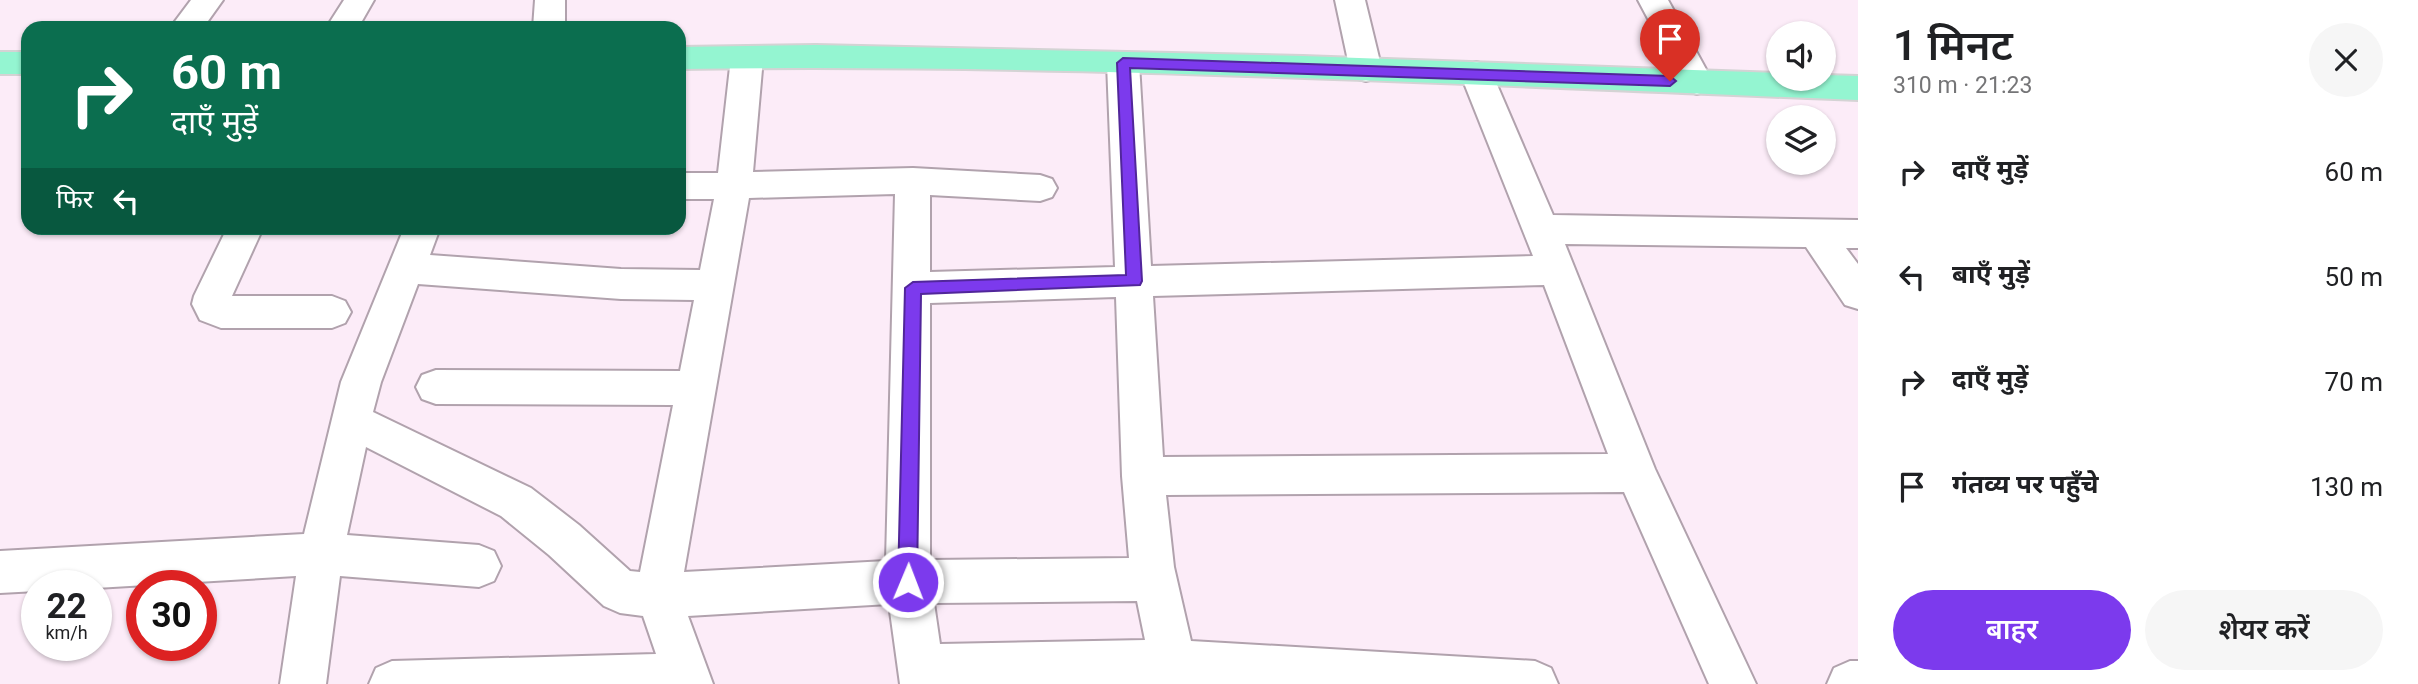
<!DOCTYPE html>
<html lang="hi">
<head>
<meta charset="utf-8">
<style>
  :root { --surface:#fff; --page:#f6f6f6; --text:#202124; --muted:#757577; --accent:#7c3aed }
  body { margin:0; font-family:Roboto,"Noto Sans Devanagari",sans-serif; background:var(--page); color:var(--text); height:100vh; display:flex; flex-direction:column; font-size:26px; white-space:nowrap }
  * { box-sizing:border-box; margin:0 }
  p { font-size:23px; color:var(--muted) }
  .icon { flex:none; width:38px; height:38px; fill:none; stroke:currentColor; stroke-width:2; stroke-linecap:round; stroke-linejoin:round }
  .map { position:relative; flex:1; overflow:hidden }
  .side { display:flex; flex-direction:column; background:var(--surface); width:560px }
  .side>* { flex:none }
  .banner { position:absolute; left:21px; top:21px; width:665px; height:214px; border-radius:21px; box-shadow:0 2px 5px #0004; background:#0b6e4f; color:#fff; overflow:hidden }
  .tools { position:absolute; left:1766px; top:21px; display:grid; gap:14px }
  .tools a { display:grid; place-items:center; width:70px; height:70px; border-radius:50%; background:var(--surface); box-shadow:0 2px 5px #0004; font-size:35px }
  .speed { position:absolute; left:21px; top:570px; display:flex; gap:14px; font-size:35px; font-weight:700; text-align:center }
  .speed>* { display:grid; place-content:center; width:91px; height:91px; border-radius:50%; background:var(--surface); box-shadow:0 2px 5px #0004; line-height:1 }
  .speed small { font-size:18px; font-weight:400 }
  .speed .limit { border:10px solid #d22; background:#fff; color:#111 }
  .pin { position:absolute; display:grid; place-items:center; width:60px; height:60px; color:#fff; margin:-72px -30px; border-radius:50% 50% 50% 0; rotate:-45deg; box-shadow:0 0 7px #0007 }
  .pin .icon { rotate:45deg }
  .me { position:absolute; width:77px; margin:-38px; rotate:1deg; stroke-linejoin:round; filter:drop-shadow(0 0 5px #0008) }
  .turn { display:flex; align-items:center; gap:24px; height:147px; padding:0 35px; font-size:32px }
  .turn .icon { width:91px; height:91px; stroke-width:2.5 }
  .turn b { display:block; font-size:49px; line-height:60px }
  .then { display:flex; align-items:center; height:66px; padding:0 35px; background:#0003; gap:14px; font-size:26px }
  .round { display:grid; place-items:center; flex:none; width:74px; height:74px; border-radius:37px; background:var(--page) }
  .headline { display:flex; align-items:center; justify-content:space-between; height:119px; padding:0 35px }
  h1 { font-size:42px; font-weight:600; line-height:52px }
  .primary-button { display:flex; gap:14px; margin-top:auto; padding:14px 35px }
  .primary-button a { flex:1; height:80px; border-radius:42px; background:var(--accent); color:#fff; font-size:28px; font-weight:600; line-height:80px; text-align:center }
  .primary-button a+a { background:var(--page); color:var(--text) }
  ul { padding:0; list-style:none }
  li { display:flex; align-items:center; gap:21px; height:105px; padding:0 35px }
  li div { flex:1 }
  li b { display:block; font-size:26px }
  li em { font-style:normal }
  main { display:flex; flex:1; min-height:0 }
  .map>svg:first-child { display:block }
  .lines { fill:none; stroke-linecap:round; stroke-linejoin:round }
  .minor-casing { stroke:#b1a2ad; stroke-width:4 }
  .major-casing { stroke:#d4d3d4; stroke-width:4 }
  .minor { fill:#fff; fill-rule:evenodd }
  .major { fill:#94f5d1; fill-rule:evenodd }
  .route { fill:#7c3aed; stroke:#51269a; stroke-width:2 }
</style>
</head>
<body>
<main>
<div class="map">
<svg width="1858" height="684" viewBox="0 0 1858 684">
  <rect width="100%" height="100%" fill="#fcecf8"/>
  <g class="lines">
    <g class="minor-casing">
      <path id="minor" d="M191,0H223L203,28H170Z
        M344,0H374L358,28H326Z
        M535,0H565V28H533Z
        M1335,0H1365L1382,70L1377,78L1366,81L1355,78L1350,70Z
        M1638,0H1668L1713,82L1708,90L1697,94L1686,90Z
        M747,47L758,50L763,58L753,172L913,168L1040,175L1052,179L1057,188L1052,197L1040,201L930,195V272L1115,267L1107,63L1112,55L1123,52L1134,55L1139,63L1151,266L1533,256L1460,73L1465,65L1476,62L1487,65L1492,73L1553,215L1858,220V248H1846L1858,264V309L1845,305L1806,247L1565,244L1655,469L1756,684H1709L1624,492L1166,495L1174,567L1191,641L1535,661L1551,668L1558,684H900L889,604L688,616L713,684H369L376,668L392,661L656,654L643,616L620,613L604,606L549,555L501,516L366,447L347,535L479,545L494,551L501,566L494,581L479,587L340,576L326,684H280L296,576L96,588L37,586V591L0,593V551L304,534L341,382L404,228H440L430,255L621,269L700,270L714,199H679V173H718L731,58L736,50ZM895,194L886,561L684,572L749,198ZM418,284L621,299L694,300L680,371L436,370L422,375L416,387L422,399L436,404L673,405L640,572L630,571L579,525L531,488L373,412L381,382ZM1544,285L1608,454L1163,457L1153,296ZM1116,297L1122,476L1129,558L930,560V303ZM1137,601L1145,640L940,644L934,603Z
        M227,228H263L232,296H332L345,301L351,312L345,323L332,328H221L200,320L192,304L194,296Z
        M1850,661H1858V684H1827L1834,668Z"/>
    </g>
    <g class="major-casing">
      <path id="major" d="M816,45L1303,56L1778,73V79H1824V75L1858,76V100C1465,85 1072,63 679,69V47Z
        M0,52H28V74H0Z"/>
    </g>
    <use href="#minor" class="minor"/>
    <use href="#major" class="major"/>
  </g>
  <path class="route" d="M1123,58L1670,76L1676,81L1670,86L1130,68L1142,281L1140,285L921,294L917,582L914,588L908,591L901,588L898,582L905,288L913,282L1126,275L1117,63Z"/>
</svg>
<div class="tools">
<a><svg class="icon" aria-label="sound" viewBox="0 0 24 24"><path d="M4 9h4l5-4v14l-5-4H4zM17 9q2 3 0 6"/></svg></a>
<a><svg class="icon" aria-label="layers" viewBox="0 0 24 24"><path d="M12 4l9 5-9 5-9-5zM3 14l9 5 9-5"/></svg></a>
</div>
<div class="speed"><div>22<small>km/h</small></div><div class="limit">30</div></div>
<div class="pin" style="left:1670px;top:81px;background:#d93025"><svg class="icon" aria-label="arrive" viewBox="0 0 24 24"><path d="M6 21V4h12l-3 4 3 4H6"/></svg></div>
<svg class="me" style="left:908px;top:582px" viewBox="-20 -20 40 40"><circle r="17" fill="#7c3aed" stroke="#fff" stroke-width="3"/><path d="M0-11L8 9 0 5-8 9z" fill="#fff"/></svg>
<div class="banner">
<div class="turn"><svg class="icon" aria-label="right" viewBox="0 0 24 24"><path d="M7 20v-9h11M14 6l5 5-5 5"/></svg><div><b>60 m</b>दाएँ मुड़ें</div></div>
<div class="then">फिर<svg class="icon" aria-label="left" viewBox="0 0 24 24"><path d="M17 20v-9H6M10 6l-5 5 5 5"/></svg></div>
</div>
</div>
<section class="side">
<div class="headline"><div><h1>1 मिनट</h1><p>310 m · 21:23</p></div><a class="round"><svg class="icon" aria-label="close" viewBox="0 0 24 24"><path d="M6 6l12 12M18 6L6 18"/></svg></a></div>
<ul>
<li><svg class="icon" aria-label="right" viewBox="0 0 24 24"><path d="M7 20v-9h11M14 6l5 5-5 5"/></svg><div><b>दाएँ मुड़ें</b></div><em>60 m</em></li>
<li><svg class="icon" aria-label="left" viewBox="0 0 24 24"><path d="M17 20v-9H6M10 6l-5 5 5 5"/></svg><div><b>बाएँ मुड़ें</b></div><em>50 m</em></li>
<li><svg class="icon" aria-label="right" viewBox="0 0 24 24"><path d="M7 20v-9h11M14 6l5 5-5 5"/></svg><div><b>दाएँ मुड़ें</b></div><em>70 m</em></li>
<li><svg class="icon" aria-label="arrive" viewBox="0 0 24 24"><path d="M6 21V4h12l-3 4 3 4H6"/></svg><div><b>गंतव्य पर पहुँचे</b></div><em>130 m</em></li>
</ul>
<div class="primary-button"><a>बाहर</a><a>शेयर करें</a></div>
</section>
</main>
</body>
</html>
